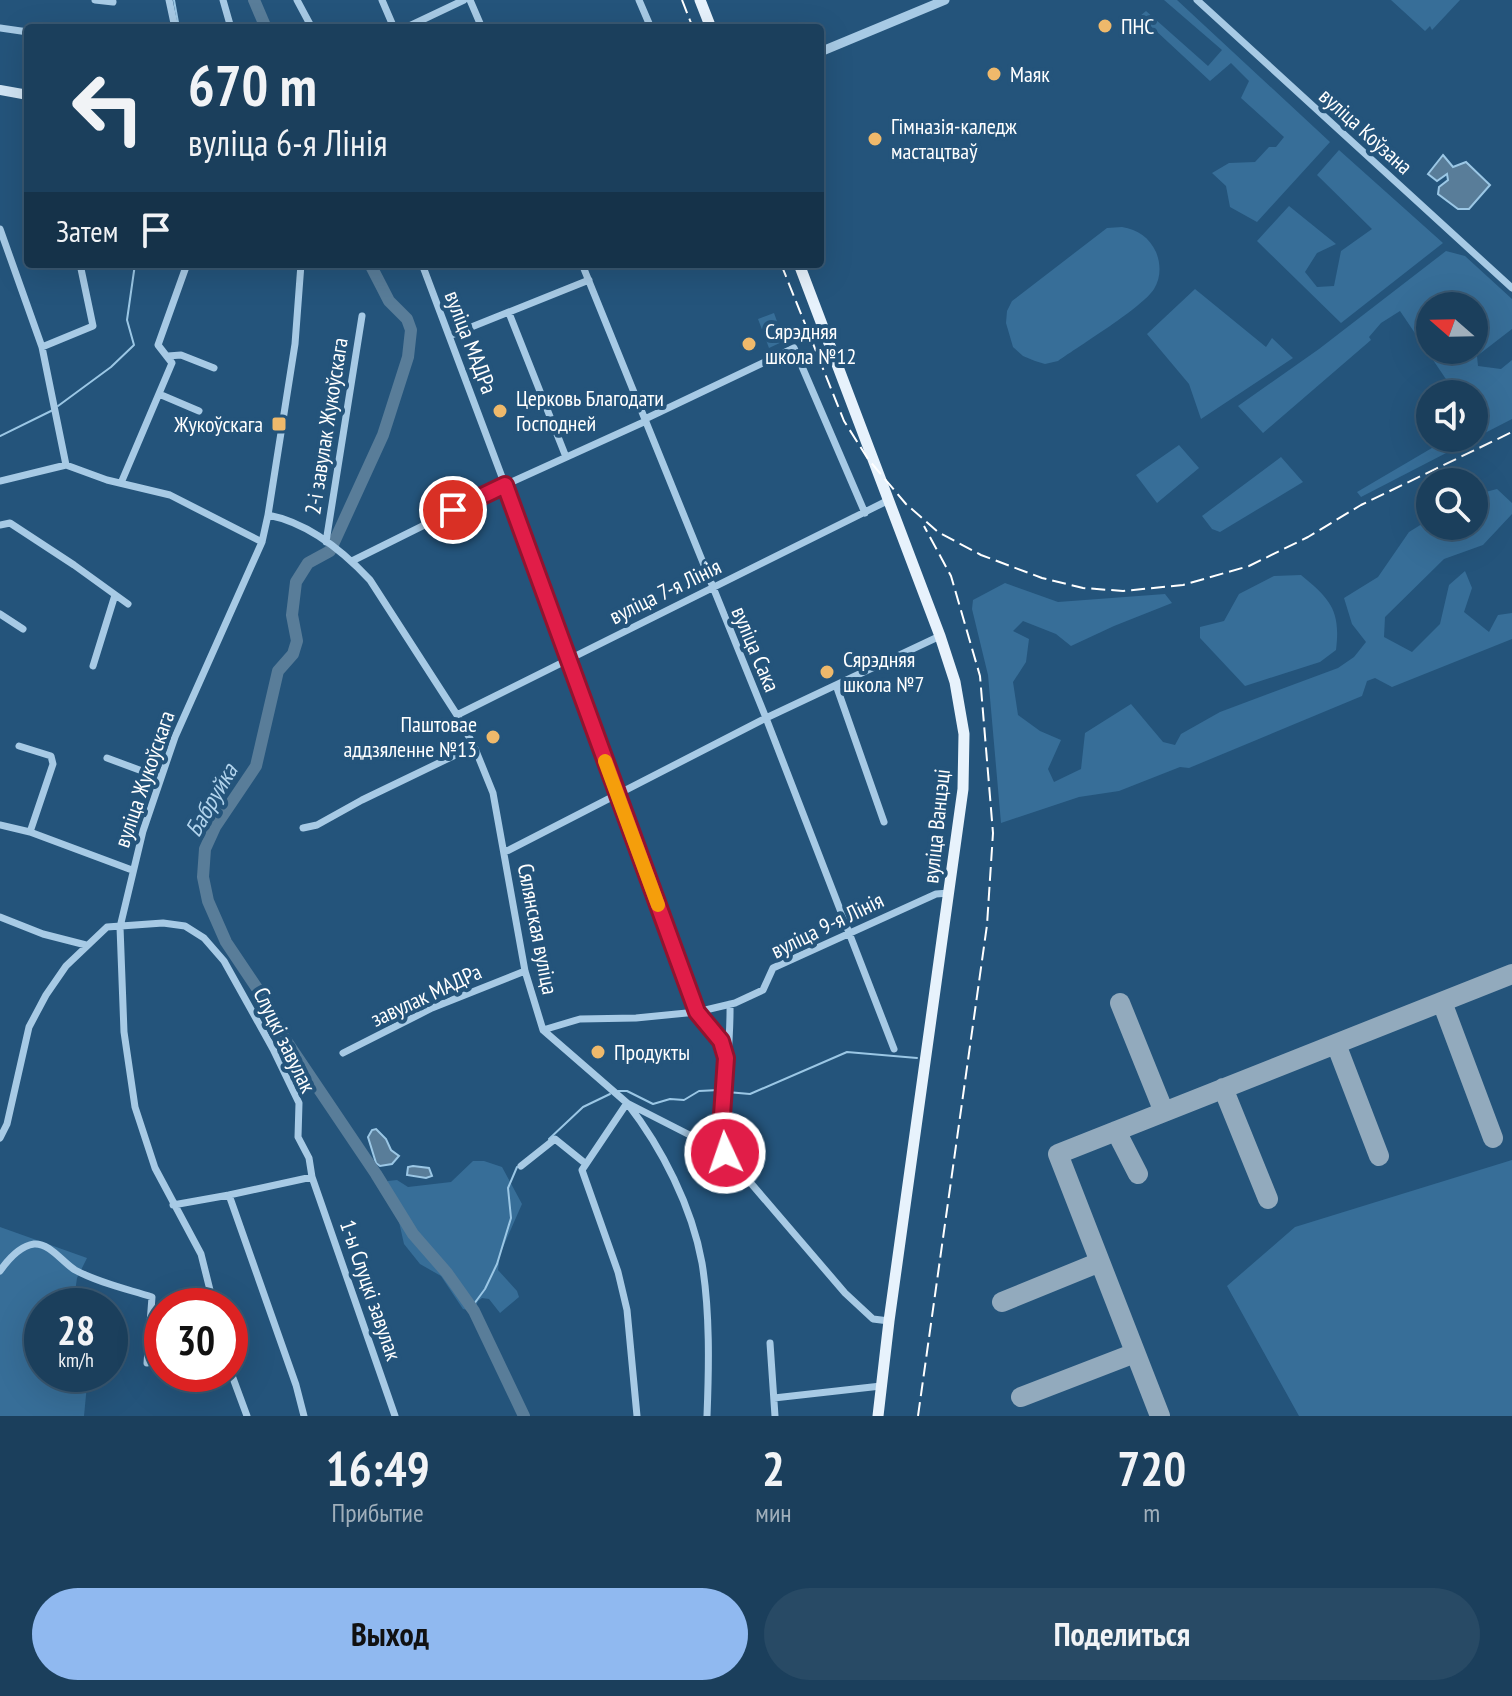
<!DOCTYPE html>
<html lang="ru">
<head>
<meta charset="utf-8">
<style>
  :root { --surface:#1b3f5c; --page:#284a65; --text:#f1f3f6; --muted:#a0afbb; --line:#395872; --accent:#90b9f0 }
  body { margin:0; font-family:"PT Sans Narrow",sans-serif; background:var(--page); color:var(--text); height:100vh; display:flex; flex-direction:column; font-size:30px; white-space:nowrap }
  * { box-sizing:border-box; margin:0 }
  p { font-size:26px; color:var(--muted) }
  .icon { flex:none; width:44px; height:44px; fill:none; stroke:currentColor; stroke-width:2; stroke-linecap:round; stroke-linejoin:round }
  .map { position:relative; height:1416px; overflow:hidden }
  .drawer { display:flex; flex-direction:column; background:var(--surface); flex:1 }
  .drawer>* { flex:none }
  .hud { position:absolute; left:24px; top:24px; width:800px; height:244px; border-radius:8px; box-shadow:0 8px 32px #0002,0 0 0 2px var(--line); background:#1b3f5c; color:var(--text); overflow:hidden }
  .needle { width:52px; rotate:290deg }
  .fabs { position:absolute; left:1416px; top:292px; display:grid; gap:16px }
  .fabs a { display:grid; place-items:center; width:72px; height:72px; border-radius:50%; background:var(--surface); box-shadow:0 8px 32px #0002,0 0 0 2px var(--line); font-size:40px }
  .speed { position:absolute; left:24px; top:1288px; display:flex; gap:16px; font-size:40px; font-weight:700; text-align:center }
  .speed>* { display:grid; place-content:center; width:104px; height:104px; border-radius:50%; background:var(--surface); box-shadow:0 8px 32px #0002,0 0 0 2px var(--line); line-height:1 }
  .speed small { font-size:20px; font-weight:400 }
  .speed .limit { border:12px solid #d22; background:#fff; color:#111 }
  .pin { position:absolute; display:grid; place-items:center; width:68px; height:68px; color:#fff; margin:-34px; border:4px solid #fff; border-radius:50%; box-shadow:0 2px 8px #0007 }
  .me { position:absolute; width:88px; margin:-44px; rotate:357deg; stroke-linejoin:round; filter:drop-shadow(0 0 6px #0008) }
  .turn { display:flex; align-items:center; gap:28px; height:168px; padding:0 32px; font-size:36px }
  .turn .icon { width:104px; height:104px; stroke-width:2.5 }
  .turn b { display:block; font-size:56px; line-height:68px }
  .then { display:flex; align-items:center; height:76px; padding:0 32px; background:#0003; gap:16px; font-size:30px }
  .eta { display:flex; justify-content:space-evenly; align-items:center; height:136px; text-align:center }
  .eta b { font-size:48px; font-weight:800; line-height:56px }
  .cta { display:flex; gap:16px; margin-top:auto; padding:16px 32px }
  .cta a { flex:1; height:92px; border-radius:48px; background:var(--accent); color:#111; font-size:32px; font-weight:800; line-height:92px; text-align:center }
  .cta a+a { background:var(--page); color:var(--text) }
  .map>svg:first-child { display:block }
  .green { fill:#376e98; fill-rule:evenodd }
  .water { fill:#597d99; stroke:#9bc7e5; stroke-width:2 }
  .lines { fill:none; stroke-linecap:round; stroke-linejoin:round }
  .stream { stroke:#9bc7e5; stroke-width:2 }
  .river { stroke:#597d99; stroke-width:12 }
  .taxiway { stroke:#92aabd; stroke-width:20 }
  .minor { stroke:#a7cae5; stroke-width:7 }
  .tertiary { stroke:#a7cae5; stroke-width:9 }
  .secondary { stroke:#d0e4f4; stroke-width:10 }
  .primary { stroke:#e7f2fc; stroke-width:11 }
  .rail { stroke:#fff; stroke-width:2; stroke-dasharray:14 6; stroke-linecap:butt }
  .route-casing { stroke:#92132f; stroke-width:20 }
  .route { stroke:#e11d48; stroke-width:14 }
  .slow { stroke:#f59e0b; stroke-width:14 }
  .poi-dot { fill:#efb96b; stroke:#24547b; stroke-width:3 }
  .labels { text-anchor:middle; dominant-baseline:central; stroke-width:8; stroke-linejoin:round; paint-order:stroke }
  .poi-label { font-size:22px; fill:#fff; stroke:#24547b; text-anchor:start }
  .street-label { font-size:22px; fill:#fff; stroke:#24547b }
  .water-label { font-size:24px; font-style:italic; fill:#b2d4ed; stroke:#24547b }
</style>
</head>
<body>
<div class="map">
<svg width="1512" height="1416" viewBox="0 0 1512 1416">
  <rect width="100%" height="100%" fill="#24547b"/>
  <path class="green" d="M1164,0H1177L1330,142L1257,222L1230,207L1226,186L1212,173L1229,163L1255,162L1269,147H1276L1284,137L1241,98L1249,81L1231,63L1210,81L1140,16L1146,11L1208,66L1222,50Z
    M1391,0H1460L1432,30L1430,26L1425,31Z
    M1339,150L1443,243L1341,323L1257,241L1289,206L1336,244L1317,253L1305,272L1317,287L1334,286L1341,251L1372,229L1317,175Z
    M1122,227C1138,230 1149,237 1156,252C1161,264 1161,278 1154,289C1143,307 1079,346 1058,361L1045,364L1035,361L1023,356L1013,347L1006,323L1007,311L1012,301L1107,228Z
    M1446,251L1465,256L1512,299V329L1477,356L1478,366L1501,369L1512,360V419L1361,497L1357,492L1449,438H1474V394H1456L1400,311L1381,323L1369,337L1371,340L1263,433L1238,406L1319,349ZM1430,306H1474V350H1430Z
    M1195,289L1266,347L1272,338L1293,358L1201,419L1189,384L1147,334Z
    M774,313L784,341L769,348L758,319Z
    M1179,445L1199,468L1157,503L1136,475Z
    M1281,457L1303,482L1220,532L1212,529L1202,516Z
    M1497,489L1512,503V514L1483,545L1444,559L1385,617L1384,637L1412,652L1440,624L1449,585L1465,571L1472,588L1464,612L1489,632L1498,615L1512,613V639L1392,687L1375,678L1367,681L1362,696L1189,768L1180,767L1119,791L1079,797L1001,823L988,675L972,609L973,600L1005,583L1058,602L1165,594L1172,603L1114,626L1071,646L1056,634L1023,621L1013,631L1029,639L1026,662L1013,682L1018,715L1040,731L1061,740L1048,769L1054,782L1081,769L1085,733L1131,704L1163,742L1175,745L1181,734L1220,712L1338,668L1354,657L1366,642L1352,624L1344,598L1378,577L1409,532L1430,519V526H1474V495Z
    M1301,575C1330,599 1341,610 1336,650L1320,662L1245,686L1200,638V627L1224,621L1239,594L1274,576Z
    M1512,1160V1416H1299L1227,1286L1295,1227Z
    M473,1161H484L502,1167L522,1204L500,1254L498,1270L517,1291L519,1297L500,1313L489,1299L482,1298L478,1301L474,1311L463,1309L441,1276L420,1264L404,1244L399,1222L381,1190L388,1181L397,1180L408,1187L451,1182Z
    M0,1227L87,1258L77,1278L73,1306H42V1374H88L84,1416H0Z"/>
  <path class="water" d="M1443,155L1453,167L1466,162L1490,185L1469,209H1458L1438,194L1439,187L1448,180L1447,174L1437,181L1428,174Z
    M376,1129L386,1139L391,1150L399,1156L392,1164L380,1166L376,1163L368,1137L372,1130Z
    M413,1166L429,1168L432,1176L426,1178L407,1175L408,1167Z"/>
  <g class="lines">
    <path class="stream" d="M174,0L179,28
      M58,406L111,367L134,345L127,320L135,264
      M0,436L53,410
      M618,1091H627L653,1104L670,1099L684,1100L699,1091L719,1090
      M727,1092L750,1094L847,1052L917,1058
      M549,1139L583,1107L610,1094
      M471,1308L485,1289L497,1264L511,1218L508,1188L517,1167"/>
    <path class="river" d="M254,0L266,28
      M370,264L389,301L407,319L411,330L408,357L383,435L330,551L308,563L296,582L292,615L297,641L293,654L278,671L256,766L215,827L205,849L203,877L208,901L226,942L267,1003L281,1033L376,1174L413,1234L447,1273L474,1311L524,1416"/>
    <path class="taxiway" d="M1442,1002L1493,1138
      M1120,1003L1164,1112
      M1336,1044L1379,1156
      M1223,1088L1268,1199
      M1116,1131L1138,1174
      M1002,1302L1100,1262
      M1021,1397L1135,1353
      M1160,1416L1058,1154L1512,974"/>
    <path class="minor" d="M95,0L113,2
      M169,0L175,28
      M223,0L231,28
      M297,0L312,28
      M382,0L394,28
      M470,0L482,28
      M639,0L651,28
      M1197,0L1512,288
      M0,28L28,32
      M405,28L464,0
      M0,229L42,347L66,465
      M422,264L505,485L697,1012L721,1041L726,1058
      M582,264L766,718L894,1049
      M509,313L566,457
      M449,336L589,280
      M42,347L93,326L80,264
      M168,356L181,355L214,368
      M159,394L199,411
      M645,419L794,348L865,513
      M0,481L66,465L107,480L170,495L262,542
      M121,483L172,363L158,345L187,264
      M268,515C309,523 343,551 370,580L457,715L474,746L493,793L525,971L543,1030L627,1103L725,1153L845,1293L873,1319L889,1321
      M0,525L10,523L74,565L128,604
      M326,542L362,316
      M352,561L505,485L646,421
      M0,614L23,629
      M93,666L115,595
      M836,685L884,822
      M457,715L889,500
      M19,746L51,756L53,764L30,832
      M107,758L161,778
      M0,825L30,832L132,870
      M303,828L317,825L362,800L474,746
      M505,852L766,718L940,636
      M0,917L43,934L86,945
      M543,1030L580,1019L636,1018L697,1012L735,1003L763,990L773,968L936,894L949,893
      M343,1053L432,1008L525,971
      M0,1138L7,1124L29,1027L46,995L66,966L107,927L163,923L185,926L204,938L224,961L273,1049L299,1103L298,1137L309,1158L312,1177L229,1195L296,1385L304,1416
      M725,1153C721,1102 731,1054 730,1004
      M521,1166L555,1139L586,1164
      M312,1177L395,1416
      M173,1205L229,1195
      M0,1271C7,1261 20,1246 34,1244C50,1243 62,1262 75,1270C99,1283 127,1289 152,1297L147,1363
      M214,1306L201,1254L155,1168L135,1107L124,1032L120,927L143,831L175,737L262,542L268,515L295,344L301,264
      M770,1343L775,1416
      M230,1370L247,1416
      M774,1398L881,1386
      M637,1416L627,1310L618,1272L582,1170L627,1103C662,1148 692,1207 702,1263C710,1312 709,1366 707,1416"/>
    <path class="tertiary" d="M820,52L945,0"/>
    <path class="secondary" d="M0,90L28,95"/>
    <path class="primary" d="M700,0L711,28
      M799,264L940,636L955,682L964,734L963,789L889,1321L878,1416"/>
    <path class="rail" d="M682,0L693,28
      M781,264L844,421L868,459L906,504L938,532L981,555L1042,578L1083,588L1123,591L1183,585L1249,566L1308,537L1361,505L1512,432
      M918,1416L987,925L993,833L980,676L951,576L924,526"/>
  </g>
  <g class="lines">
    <g class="route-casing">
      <path id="route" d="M453,510L505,485L697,1012L721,1041L726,1058L722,1115L725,1153"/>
    </g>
    <use href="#route" class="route"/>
    <path class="slow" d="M605,761L658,905"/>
  </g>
  <g class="poi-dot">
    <circle cx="1105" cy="26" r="8"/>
    <circle cx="994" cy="74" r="8"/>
    <circle cx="875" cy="139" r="8"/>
    <circle cx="749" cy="344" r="8"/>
    <circle cx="500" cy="411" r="8"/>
    <rect x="271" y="416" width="16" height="16" rx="4"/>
    <circle cx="827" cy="672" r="8"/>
    <circle cx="493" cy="737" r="8"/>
    <circle cx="598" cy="1052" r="8"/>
  </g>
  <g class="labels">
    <g class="poi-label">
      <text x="1121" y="26">ПНС</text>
      <text x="1010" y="74">Маяк</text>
      <text x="891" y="126">Гімназія-каледж<tspan x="891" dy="25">мастацтваў</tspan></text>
      <text x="765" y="331">Сярэдняя<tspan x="765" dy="25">школа №12</tspan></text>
      <text x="516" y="398">Церковь Благодати<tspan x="516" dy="25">Господней</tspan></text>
      <text x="263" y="424" text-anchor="end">Жукоўскага</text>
      <text x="843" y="659">Сярэдняя<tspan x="843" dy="25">школа №7</tspan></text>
      <text x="477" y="724" text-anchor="end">Паштовае<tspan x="477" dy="25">аддзяленне №13</tspan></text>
      <text x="614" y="1052">Продукты</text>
    </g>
    <g class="street-label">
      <text transform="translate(1366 131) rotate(42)">вуліца Коўзана</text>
      <text transform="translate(471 342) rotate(69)">вуліца МАДРа</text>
      <text transform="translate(326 426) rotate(-81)">2-і завулак Жукоўскага</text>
      <text transform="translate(665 591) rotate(-26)">вуліца 7-я Лінія</text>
      <text transform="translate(756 649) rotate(67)">вуліца Сака</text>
      <text transform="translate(144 779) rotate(-71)">вуліца Жукоўскага</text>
      <text transform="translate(936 826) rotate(-84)">вуліца Ванцэці</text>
      <text transform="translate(827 925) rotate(-26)">вуліца 9-я Лінія</text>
      <text transform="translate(538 929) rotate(79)">Сялянская вуліца</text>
      <text transform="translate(426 995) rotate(-25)">завулак МАДРа</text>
      <text transform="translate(285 1040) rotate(64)">Слуцкі завулак</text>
      <text transform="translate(371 1290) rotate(71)">1-ы Слуцкі завулак</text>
    </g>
    <g class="water-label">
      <text transform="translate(211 800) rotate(-60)">Бабруйка</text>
    </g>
  </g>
</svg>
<div class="fabs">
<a><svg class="needle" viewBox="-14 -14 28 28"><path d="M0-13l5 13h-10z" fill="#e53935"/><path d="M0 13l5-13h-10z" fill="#a0afbb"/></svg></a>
<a><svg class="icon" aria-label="sound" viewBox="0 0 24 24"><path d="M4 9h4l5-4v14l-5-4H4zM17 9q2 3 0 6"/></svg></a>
<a><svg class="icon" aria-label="search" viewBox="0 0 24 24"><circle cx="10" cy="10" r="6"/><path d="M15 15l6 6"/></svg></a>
</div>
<div class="speed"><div>28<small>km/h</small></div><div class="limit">30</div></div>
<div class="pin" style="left:453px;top:510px;background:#d93025"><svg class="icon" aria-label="arrive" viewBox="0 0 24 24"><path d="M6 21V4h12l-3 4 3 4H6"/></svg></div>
<svg class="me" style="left:725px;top:1153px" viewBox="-20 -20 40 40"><circle r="17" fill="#e11d48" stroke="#fff" stroke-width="3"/><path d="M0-11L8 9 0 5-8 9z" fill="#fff"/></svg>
<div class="hud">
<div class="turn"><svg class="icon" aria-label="left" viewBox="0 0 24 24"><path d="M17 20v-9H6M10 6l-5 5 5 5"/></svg><div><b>670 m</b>вуліца 6-я Лінія</div></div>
<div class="then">Затем<svg class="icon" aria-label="arrive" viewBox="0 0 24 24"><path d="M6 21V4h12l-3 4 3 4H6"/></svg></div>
</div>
</div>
<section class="drawer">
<div class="eta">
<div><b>16:49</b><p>Прибытие</p></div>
<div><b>2</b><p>мин</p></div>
<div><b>720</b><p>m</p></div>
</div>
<div class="cta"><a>Выход</a><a>Поделиться</a></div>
</section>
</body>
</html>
